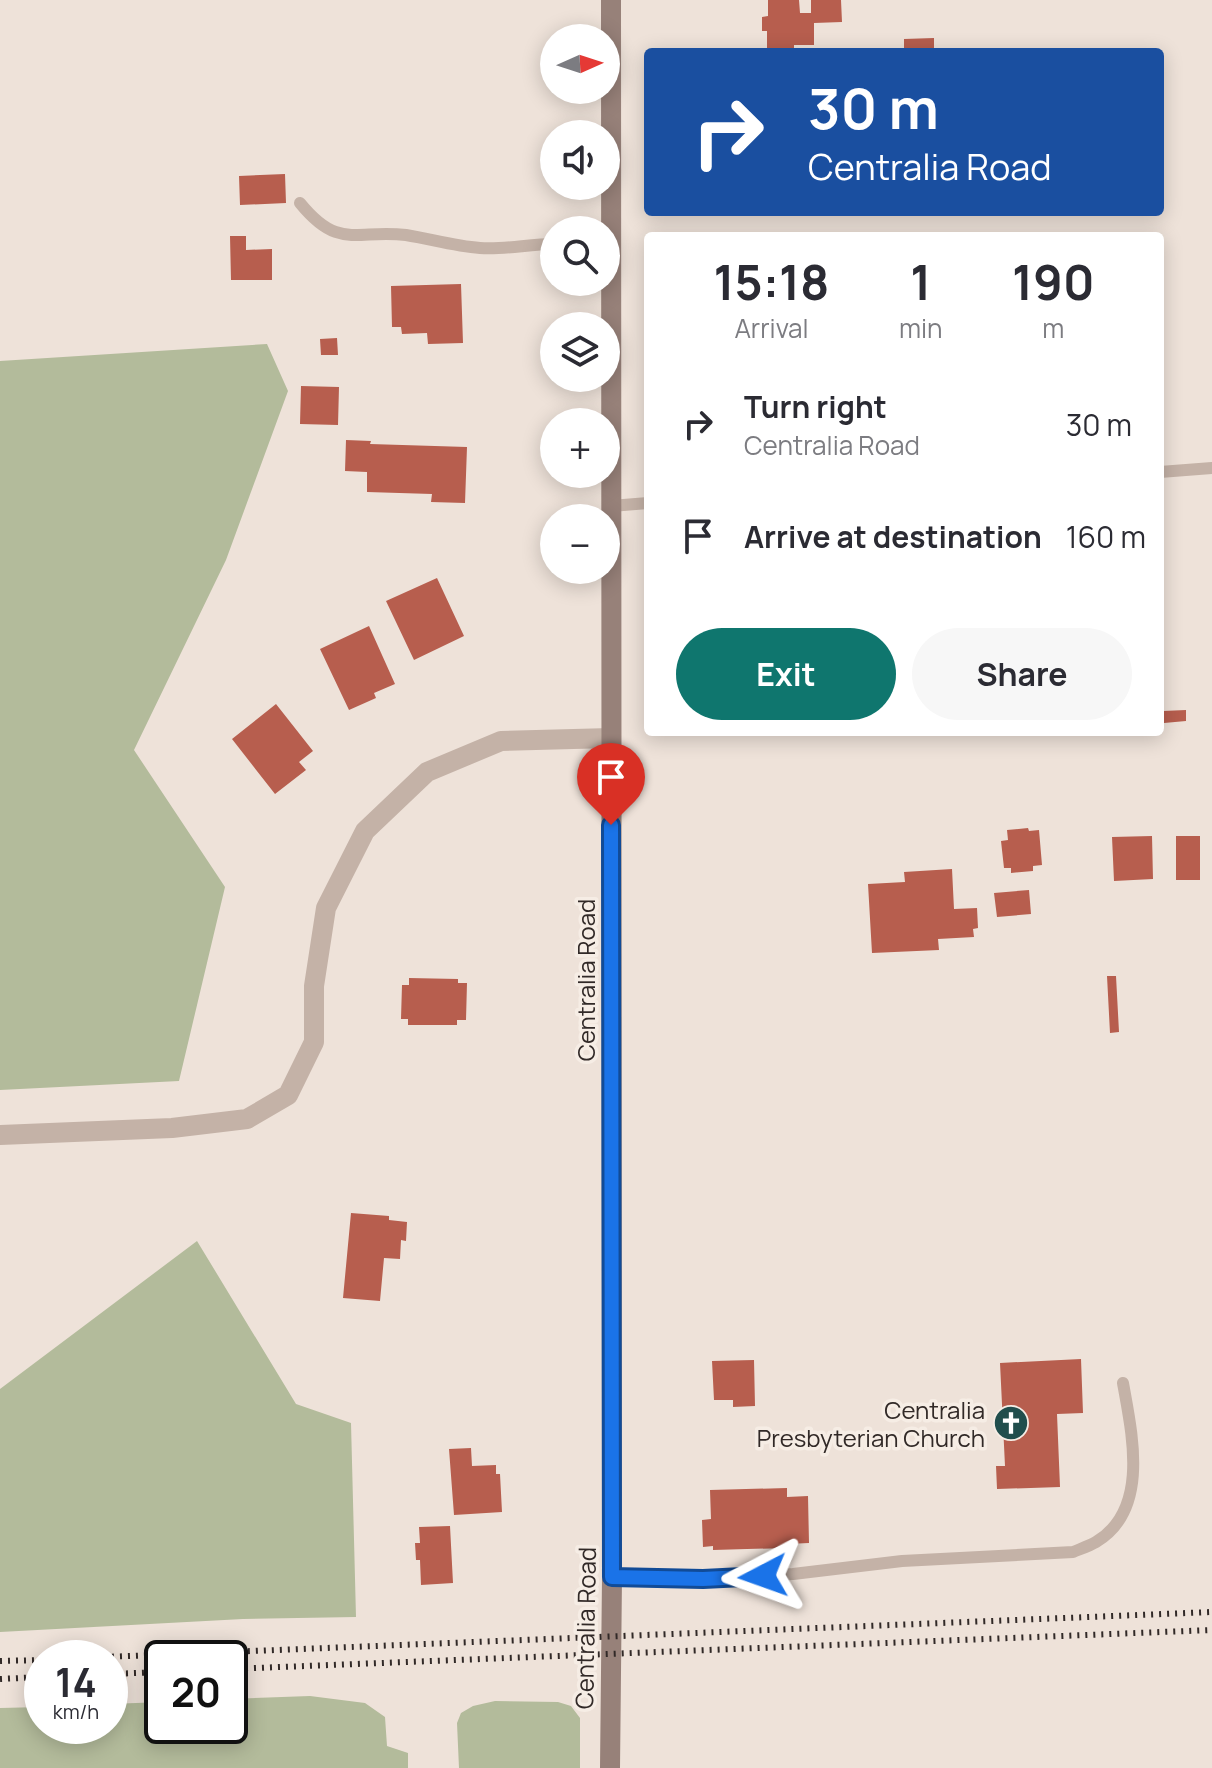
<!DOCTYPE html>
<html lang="en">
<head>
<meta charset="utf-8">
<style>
  :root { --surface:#fff; --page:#f7f7f7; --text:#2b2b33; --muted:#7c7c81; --accent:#0f766e }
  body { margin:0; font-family:Manrope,sans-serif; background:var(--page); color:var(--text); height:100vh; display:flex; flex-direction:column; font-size:30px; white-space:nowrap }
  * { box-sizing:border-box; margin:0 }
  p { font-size:26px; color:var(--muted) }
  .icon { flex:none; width:44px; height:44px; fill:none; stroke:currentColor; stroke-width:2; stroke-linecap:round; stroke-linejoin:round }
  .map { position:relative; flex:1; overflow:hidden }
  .side { position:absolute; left:644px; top:232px; width:520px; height:504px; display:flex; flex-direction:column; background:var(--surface); border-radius:8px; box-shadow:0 4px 20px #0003 }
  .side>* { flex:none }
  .guide { position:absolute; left:644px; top:48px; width:520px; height:168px; border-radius:8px; box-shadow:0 4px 20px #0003; background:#1a4fa0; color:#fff; overflow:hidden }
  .needle { width:52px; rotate:87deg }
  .tools { position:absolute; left:540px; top:24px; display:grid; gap:16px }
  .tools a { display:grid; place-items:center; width:80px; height:80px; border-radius:50%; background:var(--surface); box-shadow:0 4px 20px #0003; font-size:40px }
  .speed { position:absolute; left:24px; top:1640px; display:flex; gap:16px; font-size:40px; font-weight:700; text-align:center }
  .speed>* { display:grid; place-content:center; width:104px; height:104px; border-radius:50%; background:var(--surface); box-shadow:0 4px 20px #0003; line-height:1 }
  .speed small { font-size:20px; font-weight:400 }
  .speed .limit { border:4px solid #111; border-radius:12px; background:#fff; color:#111 }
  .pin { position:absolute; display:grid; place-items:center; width:68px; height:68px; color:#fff; margin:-82px -34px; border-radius:50% 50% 50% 0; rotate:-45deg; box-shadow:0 0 8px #0007 }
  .pin .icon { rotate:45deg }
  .me { position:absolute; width:88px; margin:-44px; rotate:266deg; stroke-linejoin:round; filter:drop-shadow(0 0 6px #0008) }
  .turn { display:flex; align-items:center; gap:28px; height:168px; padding:0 32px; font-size:36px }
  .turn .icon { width:104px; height:104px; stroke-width:2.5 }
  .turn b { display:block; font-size:56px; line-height:68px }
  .eta { display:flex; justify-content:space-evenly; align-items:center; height:136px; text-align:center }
  .eta b { font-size:48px; font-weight:700; line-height:56px }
  .button { display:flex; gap:16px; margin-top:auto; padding:16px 32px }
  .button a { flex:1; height:92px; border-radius:48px; background:var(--accent); color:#fff; font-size:32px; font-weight:700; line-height:92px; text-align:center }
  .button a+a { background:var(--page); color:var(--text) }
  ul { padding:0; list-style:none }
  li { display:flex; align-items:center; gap:24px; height:112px; padding:0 32px }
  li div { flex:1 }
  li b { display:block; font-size:30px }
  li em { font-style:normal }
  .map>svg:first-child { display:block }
  .green { fill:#b3bb9b }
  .building { fill:#b75e4e }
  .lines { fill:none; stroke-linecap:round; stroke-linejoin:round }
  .service { stroke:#c4b2a7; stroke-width:12 }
  .minor { stroke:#c4b2a7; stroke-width:20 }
  .secondary { stroke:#978179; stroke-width:20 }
  .rail { stroke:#312927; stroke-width:6; stroke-dasharray:2 6; stroke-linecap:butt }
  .route-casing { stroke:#114b97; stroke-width:20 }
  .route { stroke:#1a73e8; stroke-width:14 }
  .labels { text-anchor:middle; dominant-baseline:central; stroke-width:7; stroke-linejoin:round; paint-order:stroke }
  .street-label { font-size:24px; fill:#312927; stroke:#f6ede5 }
  .poi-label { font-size:24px; fill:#312927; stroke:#f6ede5; text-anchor:end }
</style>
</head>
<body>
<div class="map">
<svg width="1212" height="1768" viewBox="0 0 1212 1768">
  <rect width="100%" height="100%" fill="#eee2d9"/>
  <path class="green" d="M267,344L288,391L226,560L134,750L225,887L179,1081L0,1090V361Z
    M197,1241L296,1404L351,1423L356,1617L243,1619L0,1632V1389Z
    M310,1696L365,1703L385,1717L387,1746L408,1753V1768H0V1708L42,1707V1726H110V1704L162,1702V1726H230V1699Z
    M495,1701L558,1702L571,1706L580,1718V1768H459L457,1723L461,1713L473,1706Z"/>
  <path class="building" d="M768,0H799L800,13H811V0H841L842,22L814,23V45H794V52H773V48L767,49V31H762V17L768,16Z
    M934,38V52H904V39Z
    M285,174L286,203L240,205L239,176Z
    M230,236H246V250L272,249V280H231Z
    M461,284L463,343L428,344L427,333L402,334L401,327H392L391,286Z
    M337,338L338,355H321L320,339Z
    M301,386L339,387L338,425L300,424Z
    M346,440L371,441L370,444L467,447L465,503L431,502L432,494L367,492V472L345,471Z
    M437,578L464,636L414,660L386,601Z
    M369,626L395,684L374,693L376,698L349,710L320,649Z
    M276,704L313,751L299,762L306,770L275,794L232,739Z
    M1186,710V721L1164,723L1163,711Z
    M1028,828L1029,831L1039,830L1042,865L1033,866V871L1011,873V868H1004L1001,841L1008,840L1007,830Z
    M1152,836L1153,879L1114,881L1112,837Z
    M1176,836H1200V880H1176Z
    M952,869L954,909L977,908L978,928L973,929L974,937L938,939L939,950L872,953L868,884L905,882L904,872Z
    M1029,890L1031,914L997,917L994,893Z
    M1107,976H1116L1119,1032L1110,1033Z
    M409,978L458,979V983H467L466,1020H457V1025H408V1019H401L402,985H409Z
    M351,1213L389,1216V1220L407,1222L406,1241L401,1240L400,1259L384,1258L380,1301L343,1298Z
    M1081,1359L1083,1413L1057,1414L1060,1487L997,1489L996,1466H1005L1000,1363Z
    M754,1360L755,1406L733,1407V1400H714L712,1361Z
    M471,1448L472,1466L496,1465V1474H500L502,1512L454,1515L449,1449Z
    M787,1488V1497L808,1496L809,1543L787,1544V1548L713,1550V1546L703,1547L702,1520L711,1519L710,1490Z
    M450,1526L453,1583L421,1585L420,1560H416L415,1543H420L419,1527Z"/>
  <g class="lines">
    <path class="service" d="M300,203C339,251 356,229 406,235C431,239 454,246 480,248C504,250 529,244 554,244
      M1160,472L1212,468
      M611,506L648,503
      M612,1577L703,1579L793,1574L902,1561L1073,1552C1080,1549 1089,1546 1096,1542C1150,1510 1132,1434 1123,1383"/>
    <path class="minor" d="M0,1135L172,1128L247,1119L288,1095L314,1042V986L326,908L365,831L427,772L501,741L611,738"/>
    <path class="secondary" d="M610,1768L612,1577L611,0"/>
    <path class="rail" d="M80,1658L1212,1612
      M0,1661L42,1660
      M230,1669L1212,1630
      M110,1674L162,1672
      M0,1679L42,1677"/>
  </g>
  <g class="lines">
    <g class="route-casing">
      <path id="route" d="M611,825L612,1577L703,1579L763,1576"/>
    </g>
    <use href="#route" class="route"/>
  </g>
  <defs>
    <g id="church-disc" transform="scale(1.8)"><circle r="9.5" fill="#214e4d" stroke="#f6ede5"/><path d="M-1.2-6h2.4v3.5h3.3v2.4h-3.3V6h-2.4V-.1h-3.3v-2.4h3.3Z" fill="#fff"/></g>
  </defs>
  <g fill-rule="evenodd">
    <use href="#church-disc" x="1011" y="1423"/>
  </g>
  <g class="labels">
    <g class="street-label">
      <text transform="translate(585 980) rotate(-90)">Centralia Road</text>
      <text transform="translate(585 1628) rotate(-89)">Centralia Road</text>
    </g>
    <g class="poi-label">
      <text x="985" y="1409">Centralia<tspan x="985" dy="28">Presbyterian Church</tspan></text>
    </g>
  </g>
</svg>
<div class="tools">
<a><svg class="needle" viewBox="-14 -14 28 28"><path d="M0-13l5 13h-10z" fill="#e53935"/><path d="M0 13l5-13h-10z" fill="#7c7c81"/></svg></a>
<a><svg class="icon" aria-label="sound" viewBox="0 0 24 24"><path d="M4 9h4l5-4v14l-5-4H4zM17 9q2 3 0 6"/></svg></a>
<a><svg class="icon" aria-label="search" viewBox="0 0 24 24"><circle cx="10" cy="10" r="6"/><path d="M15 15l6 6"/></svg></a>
<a><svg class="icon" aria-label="layers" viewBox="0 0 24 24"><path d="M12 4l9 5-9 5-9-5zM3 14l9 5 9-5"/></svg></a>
<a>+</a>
<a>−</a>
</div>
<div class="speed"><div>14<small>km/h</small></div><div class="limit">20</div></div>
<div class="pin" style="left:611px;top:825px;background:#d93025"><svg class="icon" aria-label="arrive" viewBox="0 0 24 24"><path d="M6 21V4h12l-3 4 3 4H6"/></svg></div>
<svg class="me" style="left:763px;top:1576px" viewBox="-20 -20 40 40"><path d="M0-17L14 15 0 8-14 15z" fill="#1a73e8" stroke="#fff" stroke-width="4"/></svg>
<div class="guide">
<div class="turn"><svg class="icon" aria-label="right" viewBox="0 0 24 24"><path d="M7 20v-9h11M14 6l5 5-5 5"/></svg><div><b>30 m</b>Centralia Road</div></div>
</div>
<section class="side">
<div class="eta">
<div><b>15:18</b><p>Arrival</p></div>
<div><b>1</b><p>min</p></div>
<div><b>190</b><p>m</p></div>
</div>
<ul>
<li><svg class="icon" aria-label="right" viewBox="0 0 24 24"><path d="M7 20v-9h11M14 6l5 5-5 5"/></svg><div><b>Turn right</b><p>Centralia Road</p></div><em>30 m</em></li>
<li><svg class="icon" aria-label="arrive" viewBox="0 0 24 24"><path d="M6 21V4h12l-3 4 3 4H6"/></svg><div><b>Arrive at destination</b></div><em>160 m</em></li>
</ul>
<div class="button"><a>Exit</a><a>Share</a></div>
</section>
</div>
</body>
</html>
